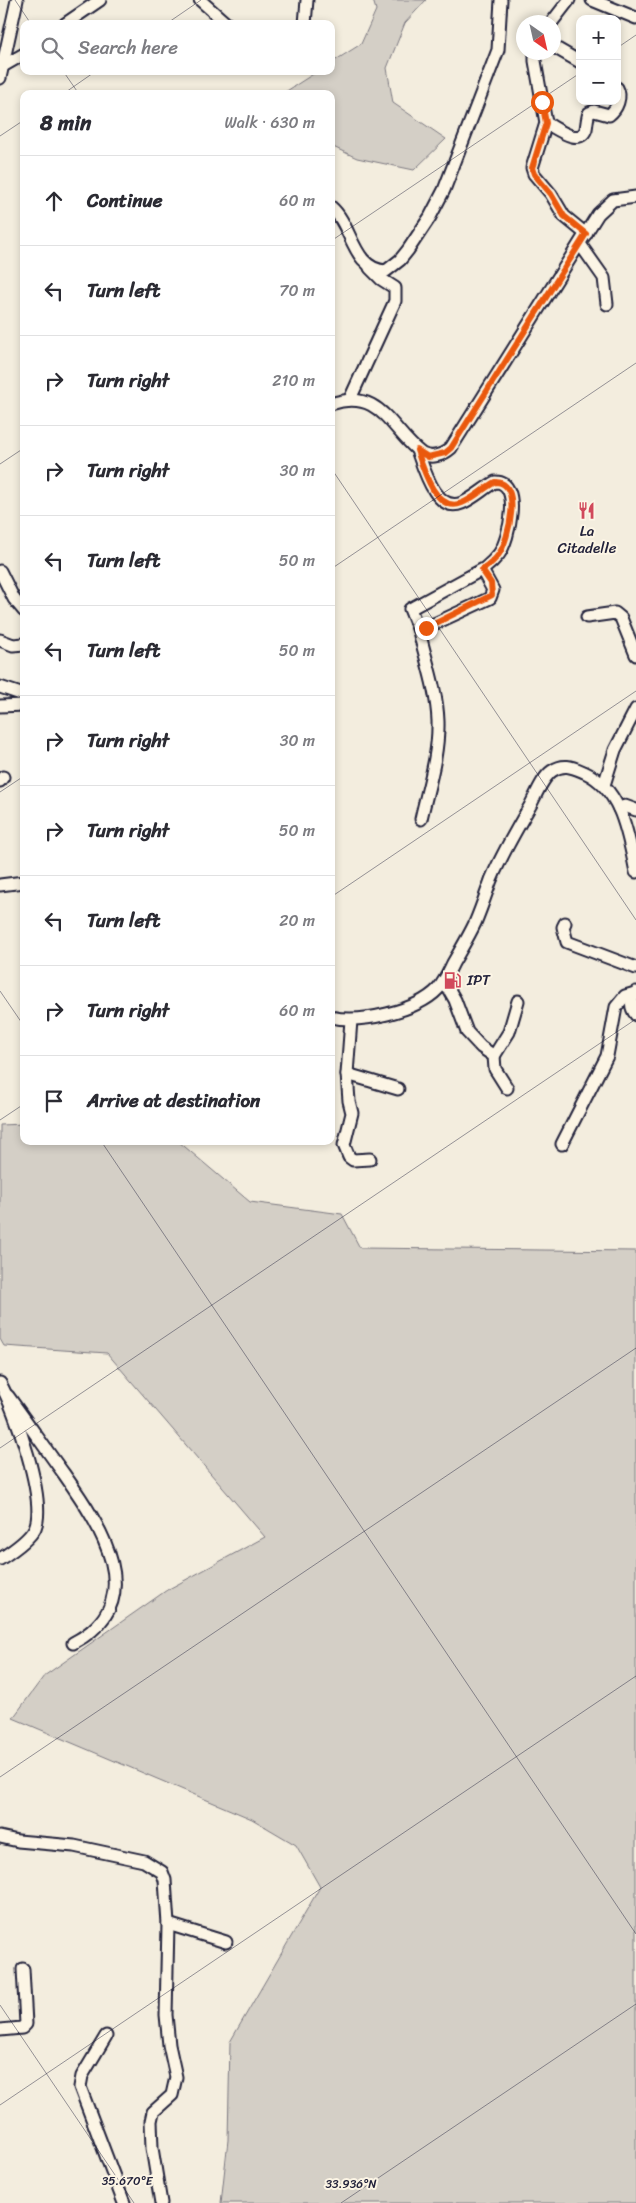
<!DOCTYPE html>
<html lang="en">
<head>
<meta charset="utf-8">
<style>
  body { margin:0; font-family:Sriracha,sans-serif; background:#f2f2f3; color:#2b2b33 }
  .controls { position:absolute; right:15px; top:15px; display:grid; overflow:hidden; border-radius:10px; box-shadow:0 2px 8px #0003 }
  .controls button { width:45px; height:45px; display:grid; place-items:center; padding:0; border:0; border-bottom:1px solid #e1e1e2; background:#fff; color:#2b2b33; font:25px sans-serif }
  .compass { position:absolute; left:516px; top:15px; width:45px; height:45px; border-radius:50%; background:#fff; box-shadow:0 2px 8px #0003; rotate:146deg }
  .stop { position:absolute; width:15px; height:15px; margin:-11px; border:4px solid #ea580c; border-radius:50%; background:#fff }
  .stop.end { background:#ea580c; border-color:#fff; box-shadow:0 1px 5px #0008 }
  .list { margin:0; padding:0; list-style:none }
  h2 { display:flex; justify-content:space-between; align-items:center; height:65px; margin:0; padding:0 20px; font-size:21px }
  h2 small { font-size:16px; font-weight:400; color:#7c7c81 }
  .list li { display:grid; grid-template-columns:32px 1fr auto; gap:15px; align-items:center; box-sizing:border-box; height:90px; padding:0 20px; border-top:1px solid #e1e1e2 }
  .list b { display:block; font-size:19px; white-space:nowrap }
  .list em { font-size:16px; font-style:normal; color:#7c7c81 }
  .icon { flex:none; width:28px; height:28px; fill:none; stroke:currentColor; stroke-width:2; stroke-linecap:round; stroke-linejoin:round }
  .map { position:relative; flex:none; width:636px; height:2203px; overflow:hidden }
  .search { position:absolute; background:#fff; box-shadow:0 2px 8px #0003; left:20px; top:20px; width:315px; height:55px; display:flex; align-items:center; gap:12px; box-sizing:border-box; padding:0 18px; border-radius:10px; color:#7c7c81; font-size:19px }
  .panel { position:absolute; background:#fff; box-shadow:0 2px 8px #0003; left:20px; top:90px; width:315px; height:1055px; border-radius:10px }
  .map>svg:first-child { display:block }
</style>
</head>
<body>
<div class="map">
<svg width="636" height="2203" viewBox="0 0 636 2203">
  <rect width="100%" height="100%" fill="#f3edde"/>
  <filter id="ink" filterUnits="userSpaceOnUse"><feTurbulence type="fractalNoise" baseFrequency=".02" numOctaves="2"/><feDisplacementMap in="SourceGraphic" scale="10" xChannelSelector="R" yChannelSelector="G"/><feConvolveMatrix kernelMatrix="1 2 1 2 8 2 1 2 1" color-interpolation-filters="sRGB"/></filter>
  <g filter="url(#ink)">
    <g fill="#d4cfc6" stroke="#7b7880">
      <path d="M373,0H426L405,23L387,68L393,103L446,139L414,170L357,158L331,146V94H282L318,71H331V63L361,44L376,10Z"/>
      <path d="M24,1124V1141H178L250,1202L342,1214L360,1248L636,1251V2203H221L228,2140L230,2042L320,1887L296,1845L252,1819L13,1718L44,1676L167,1590L265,1537L107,1353L4,1346L0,1339V1125Z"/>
    </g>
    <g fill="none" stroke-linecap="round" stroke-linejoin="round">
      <defs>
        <g id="minor">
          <path d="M200,0L227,24"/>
          <path d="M592,0L636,18"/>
          <path d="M552,22L569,0"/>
          <path d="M65,24L100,0"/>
          <path d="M305,24L307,0"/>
          <path d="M554,47L580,62"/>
          <path d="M535,52V61L546,123L532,168L534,174L551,194L564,216L586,234"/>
          <path d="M3,66L24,54"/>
          <path d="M0,78L17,0"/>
          <path d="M546,123C556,128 580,147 586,129C587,124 587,118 589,113L594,111L609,115C617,109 622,97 617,88"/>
          <path d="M331,207C353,226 352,269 386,271L400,260L408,250L430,217L444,190L498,50L501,0"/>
          <path d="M580,244L604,278L607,304"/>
          <path d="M350,399L395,301V288L381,279L370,268"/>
          <path d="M331,404C381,387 390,430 422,454C432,459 443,455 451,448L598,214L613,200L636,197"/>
          <path d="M417,450C424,469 436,514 462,503C474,498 484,488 495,482C523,481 509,540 499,554C495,559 490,564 485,568L410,609L419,631L490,598L493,590L482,570"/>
          <path d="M0,571L14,599L24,611"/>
          <path d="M587,617L615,613L621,618L636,655"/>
          <path d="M419,631C426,661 437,691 438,721C439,755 428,787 421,819"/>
          <path d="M0,640L13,645L24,644"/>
          <path d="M0,687L24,695"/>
          <path d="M0,706L24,705"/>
          <path d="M0,781L3,777"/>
          <path d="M604,785L615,750L636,709"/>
          <path d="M619,809L625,806L636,810"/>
          <path d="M0,885L24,882"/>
          <path d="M565,923L563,927L567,942L636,968"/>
          <path d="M444,981L455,1000L467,1032L481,1047L494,1056L495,1069L507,1088"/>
          <path d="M636,992C630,1001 630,1007 636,1015"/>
          <path d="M331,1017C360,1024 417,1011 438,989C445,981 449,971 453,963C461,949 469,936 475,923C481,909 486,894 491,880C502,854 516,830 530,806C536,795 542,778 552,771C564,763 572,767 584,772C622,789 628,835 636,872"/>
          <path d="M351,1020L347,1074L349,1101L352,1113L344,1145L349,1157L353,1160L370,1159"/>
          <path d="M494,1056L509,1032L518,1001"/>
          <path d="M347,1074L398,1089"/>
          <path d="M562,1144L607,1056L616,1007L625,996L635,993"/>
          <path d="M0,1383C15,1409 47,1500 35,1528C29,1540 11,1552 0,1559"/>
          <path d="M8,1396C27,1422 45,1448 64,1474C100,1525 152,1602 73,1643"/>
          <path d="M0,1837L18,1841L74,1846L144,1861L162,1872L165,1880L168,1924L166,2015L169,2045L176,2077L172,2095L153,2112L151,2121L152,2148L161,2203"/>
          <path d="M168,1924L226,1942"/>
          <path d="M0,2030L22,2028L26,2024L23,1969"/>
          <path d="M106,2036L82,2076L80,2087L124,2203"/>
        </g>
      </defs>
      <use href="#minor" stroke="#22223b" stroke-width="15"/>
      <use href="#minor" stroke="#fcf5e5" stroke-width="11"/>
    </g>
  </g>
  <g fill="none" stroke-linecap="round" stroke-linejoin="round" filter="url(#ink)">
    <path stroke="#ea580c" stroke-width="6" d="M426,628L492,595L491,583L482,570C488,566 495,560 499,554C509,539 523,481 495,482C484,488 474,498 462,503C436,514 423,469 417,450L428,457L445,453L451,448L586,234L564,216L551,194L534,174L532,168L546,123L542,102"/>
  </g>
  <path fill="none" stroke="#22223b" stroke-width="1" stroke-opacity="0.45" d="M15,0L31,24M166,24L201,0M617,48L636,35M63,71L79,94M63,94L96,71M0,136L24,120M331,241L580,73M0,464L24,448M331,468L636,920M331,569L636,363M0,792L24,776M331,897L636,691M0,991L24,1026M0,1120L24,1104M101,1141L636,1934M0,1448L636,1019M0,1777L636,1348M0,2005L134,2203M0,2105L636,1676M341,2203L636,2004"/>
  <defs>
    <symbol id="restaurant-bare" viewBox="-9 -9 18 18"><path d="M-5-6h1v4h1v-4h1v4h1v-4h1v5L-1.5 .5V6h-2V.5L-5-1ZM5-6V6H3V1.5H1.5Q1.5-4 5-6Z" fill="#d1495b" stroke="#fcf5e5" stroke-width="2.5" paint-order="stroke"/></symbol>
    <symbol id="fuel-bare" viewBox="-9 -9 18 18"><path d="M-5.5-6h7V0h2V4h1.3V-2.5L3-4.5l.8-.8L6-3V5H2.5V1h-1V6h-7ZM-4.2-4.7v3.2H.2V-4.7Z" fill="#d1495b" stroke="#fcf5e5" stroke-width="2.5" paint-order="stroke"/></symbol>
  </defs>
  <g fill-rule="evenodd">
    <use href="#restaurant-bare" x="574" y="498" width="25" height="25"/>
    <use href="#fuel-bare" x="440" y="968" width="25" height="25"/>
  </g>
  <g text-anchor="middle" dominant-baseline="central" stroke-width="4" stroke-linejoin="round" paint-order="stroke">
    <g font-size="15" fill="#22223b" stroke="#fcf5e5">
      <text x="587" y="531">La<tspan x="587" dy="17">Citadelle</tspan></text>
      <text x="467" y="980" text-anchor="start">IPT</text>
    </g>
  </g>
  <g font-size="12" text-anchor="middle" fill="#22223b" stroke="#fcf5e5" stroke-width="4" stroke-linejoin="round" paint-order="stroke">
    <text x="127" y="2185">35.670°E</text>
    <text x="351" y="2188">33.936°N</text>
  </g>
</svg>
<div class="controls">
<button>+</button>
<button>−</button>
</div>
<svg class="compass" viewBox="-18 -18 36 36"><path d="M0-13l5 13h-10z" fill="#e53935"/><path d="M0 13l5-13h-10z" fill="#7c7c81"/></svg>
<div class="stop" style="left:542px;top:102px"></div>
<div class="stop end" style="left:426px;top:628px"></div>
<div class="search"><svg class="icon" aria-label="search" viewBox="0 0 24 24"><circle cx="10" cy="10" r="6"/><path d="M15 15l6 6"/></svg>Search here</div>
<section class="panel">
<h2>8 min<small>Walk · 630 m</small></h2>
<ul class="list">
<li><svg class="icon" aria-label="ahead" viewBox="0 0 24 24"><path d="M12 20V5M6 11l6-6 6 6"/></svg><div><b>Continue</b></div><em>60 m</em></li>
<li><svg class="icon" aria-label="left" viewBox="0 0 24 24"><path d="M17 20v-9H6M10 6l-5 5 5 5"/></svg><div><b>Turn left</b></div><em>70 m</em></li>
<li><svg class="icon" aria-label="right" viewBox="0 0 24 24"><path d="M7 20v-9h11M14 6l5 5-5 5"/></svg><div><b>Turn right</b></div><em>210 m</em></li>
<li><svg class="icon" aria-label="right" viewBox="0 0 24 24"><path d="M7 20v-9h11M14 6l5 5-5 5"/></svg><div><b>Turn right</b></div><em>30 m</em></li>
<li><svg class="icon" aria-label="left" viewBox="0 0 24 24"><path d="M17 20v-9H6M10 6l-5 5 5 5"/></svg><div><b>Turn left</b></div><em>50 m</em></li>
<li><svg class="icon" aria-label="left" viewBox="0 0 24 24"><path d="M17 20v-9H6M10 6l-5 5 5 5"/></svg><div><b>Turn left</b></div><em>50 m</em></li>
<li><svg class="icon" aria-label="right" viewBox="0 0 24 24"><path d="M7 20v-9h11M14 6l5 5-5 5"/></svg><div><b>Turn right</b></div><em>30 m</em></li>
<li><svg class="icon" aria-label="right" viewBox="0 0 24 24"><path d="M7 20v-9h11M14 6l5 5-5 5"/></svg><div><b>Turn right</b></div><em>50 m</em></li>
<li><svg class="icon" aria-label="left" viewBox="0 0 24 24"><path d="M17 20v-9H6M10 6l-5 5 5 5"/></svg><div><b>Turn left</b></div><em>20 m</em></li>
<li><svg class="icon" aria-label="right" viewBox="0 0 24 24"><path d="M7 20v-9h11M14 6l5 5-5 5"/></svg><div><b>Turn right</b></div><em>60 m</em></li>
<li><svg class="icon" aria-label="arrive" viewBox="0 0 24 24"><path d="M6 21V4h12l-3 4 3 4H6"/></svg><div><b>Arrive at destination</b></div></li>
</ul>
</section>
</div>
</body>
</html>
